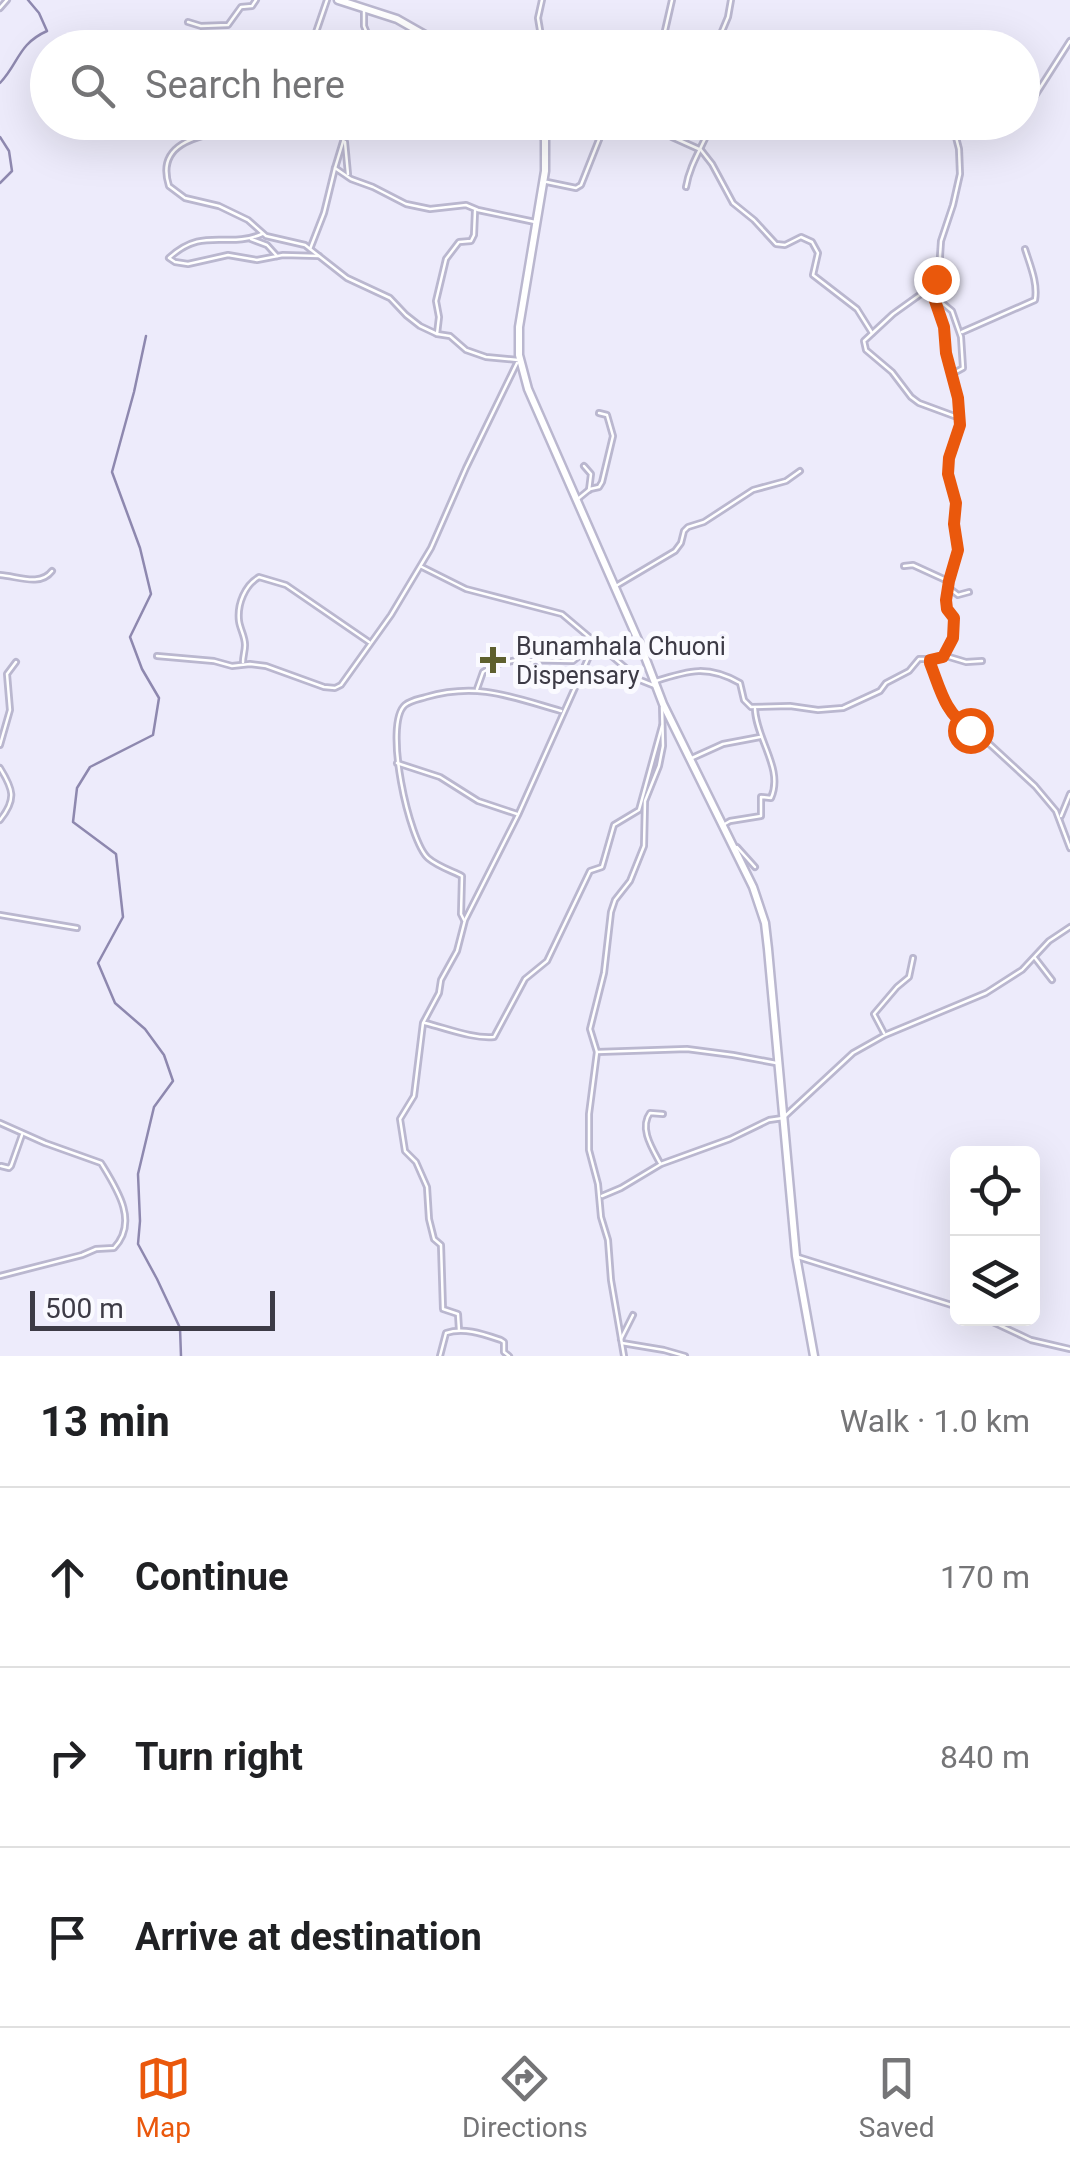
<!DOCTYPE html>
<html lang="en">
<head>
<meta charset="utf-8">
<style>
  body { margin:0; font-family:Roboto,sans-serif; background:#f6f6f6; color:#202124 }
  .controls { position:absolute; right:30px; bottom:30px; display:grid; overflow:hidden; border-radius:15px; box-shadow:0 10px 40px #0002 }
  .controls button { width:90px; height:90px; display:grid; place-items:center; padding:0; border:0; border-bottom:2px solid #e0e0e0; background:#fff; color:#202124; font:50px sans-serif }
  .scale { position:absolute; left:30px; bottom:25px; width:245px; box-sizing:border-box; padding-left:10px; border:5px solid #3d3b46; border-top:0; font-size:28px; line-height:35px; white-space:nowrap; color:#3d3b46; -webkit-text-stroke:8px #fafaff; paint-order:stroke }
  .stop { position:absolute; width:30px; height:30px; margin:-22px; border:8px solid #ea580c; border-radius:50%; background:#fff }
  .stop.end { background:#ea580c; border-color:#fff; box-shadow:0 2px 10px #0008 }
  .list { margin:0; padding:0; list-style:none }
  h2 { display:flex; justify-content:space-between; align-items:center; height:130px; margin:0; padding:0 40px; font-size:42px }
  h2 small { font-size:32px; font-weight:400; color:#757577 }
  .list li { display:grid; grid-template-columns:65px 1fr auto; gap:30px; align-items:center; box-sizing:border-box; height:180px; padding:0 40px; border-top:2px solid #e0e0e0 }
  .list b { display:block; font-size:38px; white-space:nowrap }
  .list em { font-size:32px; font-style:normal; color:#757577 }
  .icon { flex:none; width:55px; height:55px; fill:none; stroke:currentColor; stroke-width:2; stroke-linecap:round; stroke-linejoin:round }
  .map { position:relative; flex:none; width:1070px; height:1356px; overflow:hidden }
  .search { position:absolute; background:#fff; box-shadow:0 10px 40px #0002; left:30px; right:30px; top:30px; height:110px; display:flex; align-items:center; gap:25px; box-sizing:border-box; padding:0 35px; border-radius:55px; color:#757577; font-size:38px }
  .sheet { height:670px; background:#fff }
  nav { display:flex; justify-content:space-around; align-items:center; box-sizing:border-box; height:140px; border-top:2px solid #e0e0e0; background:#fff; font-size:28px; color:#757577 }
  nav a { display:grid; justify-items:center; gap:5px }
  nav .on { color:#ea580c }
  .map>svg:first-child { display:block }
</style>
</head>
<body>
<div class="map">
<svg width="1070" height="1356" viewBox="0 0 1070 1356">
  <rect width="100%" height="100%" fill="#edebfb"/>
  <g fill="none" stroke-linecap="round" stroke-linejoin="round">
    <g stroke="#8e88af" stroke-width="2.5">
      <path d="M0,83C19,63 18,44 47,31L39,13L28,0"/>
      <path d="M0,137L9,151L12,171L0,183"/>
      <path d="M146,336L134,392L112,472L140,548L151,594L130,637L142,669L159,698L153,735L90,767L77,788L73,822L116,854L123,917L98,963L115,1003L145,1029L164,1055L173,1081L154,1107L138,1174L140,1221L138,1244L157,1279L180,1328L181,1356"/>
    </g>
    <defs>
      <g id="street">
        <path d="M0,8L7,0"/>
        <path d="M364,11V26L369,38V48"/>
        <path d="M188,22L201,26L228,25L241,7L252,6L256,0"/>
        <path d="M314,48L313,41L327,0"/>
        <path d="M540,48L541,36L538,18L542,0"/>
        <path d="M661,48L672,0"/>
        <path d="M715,48L728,17L731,0"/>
        <path d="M1022,108L1031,102L1070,41"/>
        <path d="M262,122C228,135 151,130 169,186L185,198L219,206L248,220L266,236L305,245L347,278L390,298L406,315L420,326L437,334L450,336L466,350L486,357L518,360"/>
        <path d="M647,122L672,137L701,150L712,164L733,203L754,220L776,244L785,245L801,237L812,242L818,253L813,275L857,309L872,333"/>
        <path d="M349,132L381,122"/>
        <path d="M345,142L348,174"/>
        <path d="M335,168L351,179L373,187L406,204L430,209L466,205L478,210L535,222"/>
        <path d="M547,182L576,188L581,185L606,122"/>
        <path d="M686,187C690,163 704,145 712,122"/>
        <path d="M262,234C227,249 203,226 169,258L175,262L188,264L228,255L257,260L283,255L319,256"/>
        <path d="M251,239L267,245L277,256"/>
        <path d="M310,249L324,213L335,168L349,122"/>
        <path d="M962,332L1035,300C1038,283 1030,265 1025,249"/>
        <path d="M437,334L439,317L436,301L446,259L459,242L471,241L474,235L475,211"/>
        <path d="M952,374L963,368L961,337L952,311L940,301L932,286L893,314L864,341L866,350L892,372L911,397L919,403L957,417"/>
        <path d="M584,466L591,474L589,490"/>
        <path d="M579,498L590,489L599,487L602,482L613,436L607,415L599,413"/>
        <path d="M904,566L913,565L948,581"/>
        <path d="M422,567L466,589L562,614L640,680L655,686"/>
        <path d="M0,575C17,576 40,587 52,571"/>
        <path d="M616,586L675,551L681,543L684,531L688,527L704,522L753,490L786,481L800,471"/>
        <path d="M949,588L958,595L969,592"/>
        <path d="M157,656L214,661L232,666L250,664L266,666L324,687L335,688L341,685L391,615L431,548L466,468L517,363"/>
        <path d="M946,656L966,662L982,661"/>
        <path d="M929,661L944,703L951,714L968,729L983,738L1035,786L1056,811L1070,848"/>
        <path d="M243,662C243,656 245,651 245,645C245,636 240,629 239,621C237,604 245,585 259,577L286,585L369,642"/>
        <path d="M656,681C690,670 708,665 740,683L744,700L751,707L790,706L818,710L843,708L880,691L886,683L909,671L919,659H939L948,650L954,634V618L947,609L946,600L949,581L958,550L954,524L955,503L948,475L949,458L960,425L958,398L946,353L944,327L932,289L939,271L941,241L953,205L960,174L959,149L952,122"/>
        <path d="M477,689L483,672L497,664L517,660L573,661L589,648"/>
        <path d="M0,745L10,710L7,674L16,662"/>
        <path d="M692,758L723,744L760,737"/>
        <path d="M397,763L440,777L478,801L517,814"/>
        <path d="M0,768C13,789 17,799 0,820"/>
        <path d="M1061,816L1070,794"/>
        <path d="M723,825L730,821L761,816V797L771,798C784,769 756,739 755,709"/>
        <path d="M737,847L755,867"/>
        <path d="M0,915L77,928"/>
        <path d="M464,920L461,914L462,876C452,871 437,866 428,858C409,841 383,724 405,705C411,700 420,699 426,697C478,682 512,697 561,711"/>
        <path d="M1035,958L1052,980"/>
        <path d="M425,1023C446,1028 473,1039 494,1037L525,979L547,961L590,871L602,867L614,825L639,810L662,726"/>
        <path d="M884,1033L874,1014L897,987L909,977L913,958"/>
        <path d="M597,1052L687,1049L733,1055L776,1063"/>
        <path d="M0,1123L45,1143L101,1163C117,1189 139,1222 114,1248L96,1249L82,1255L0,1276"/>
        <path d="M660,1163C652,1148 639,1128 650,1113L663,1114"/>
        <path d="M1,1166L9,1168L11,1166L22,1135"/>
        <path d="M602,1196L621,1188L661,1164L730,1139L769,1120L783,1118L853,1053L885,1035L986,993L1022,970L1049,941L1070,927"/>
        <path d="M798,1257L958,1307"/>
        <path d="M984,1318L1031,1340L1070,1349"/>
        <path d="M459,1330L458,1314L443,1309L441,1245L434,1239L429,1219L427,1187L416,1162L405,1151L400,1119L414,1096L423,1023L439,993L441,980L457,951L465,920L518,815L595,643"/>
        <path d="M621,1339L633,1315"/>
        <path d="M622,1343L664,1350L685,1356"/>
        <path d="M440,1356L446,1333C464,1327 483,1334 501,1340L504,1342V1352L509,1356"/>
        <path d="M624,1356L611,1280L608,1240L601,1217L598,1184L589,1150V1114L597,1052L590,1029L604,973L611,912L615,900L630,881L644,846L645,801L659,766L663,746L662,707"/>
      </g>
      <g id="secondary">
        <path d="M338,0L397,19L448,48"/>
        <path d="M540,122L545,140V171L519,327V355L528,389L642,649L663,704L753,887L765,923L768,949L796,1256L814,1356"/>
      </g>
    </defs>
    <use href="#street" stroke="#bab7cf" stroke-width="8"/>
    <use href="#secondary" stroke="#bab7cf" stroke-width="11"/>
    <use href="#street" stroke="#fff" stroke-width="2.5"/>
    <use href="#secondary" stroke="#fff" stroke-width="6"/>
  </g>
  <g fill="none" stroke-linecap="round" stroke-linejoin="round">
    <path stroke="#ea580c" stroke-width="12" d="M936,279L932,292L944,327L946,353L958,398L960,425L949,458L948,474L956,503L954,524L958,550L949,581L946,600L947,609L954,618L953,638L943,657L930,660V663C941,691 944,711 970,730"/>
  </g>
  <path fill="#5e602e" stroke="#fafaff" stroke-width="4" d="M488 645h10v10h10v10h-10v10h-10v-10h-10v-10h10z"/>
  <g text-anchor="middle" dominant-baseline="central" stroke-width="10" stroke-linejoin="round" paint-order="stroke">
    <g font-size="25" fill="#3d3b46" stroke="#fafaff" text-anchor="start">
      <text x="516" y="646">Bunamhala Chuoni<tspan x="516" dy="29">Dispensary</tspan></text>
    </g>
  </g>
</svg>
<div class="controls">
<button><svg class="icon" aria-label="locate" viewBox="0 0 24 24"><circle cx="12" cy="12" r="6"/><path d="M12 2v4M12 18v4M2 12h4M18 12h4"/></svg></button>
<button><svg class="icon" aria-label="layers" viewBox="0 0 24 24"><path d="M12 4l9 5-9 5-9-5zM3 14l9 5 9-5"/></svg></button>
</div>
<div class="scale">500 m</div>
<div class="stop" style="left:970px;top:730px"></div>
<div class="stop end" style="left:936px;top:279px"></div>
<div class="search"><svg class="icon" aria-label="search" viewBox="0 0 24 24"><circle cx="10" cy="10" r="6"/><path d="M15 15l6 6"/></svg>Search here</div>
</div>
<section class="sheet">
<h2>13 min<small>Walk · 1.0 km</small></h2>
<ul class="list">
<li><svg class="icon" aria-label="ahead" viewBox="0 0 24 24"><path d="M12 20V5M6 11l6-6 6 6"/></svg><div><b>Continue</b></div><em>170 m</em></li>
<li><svg class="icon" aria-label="right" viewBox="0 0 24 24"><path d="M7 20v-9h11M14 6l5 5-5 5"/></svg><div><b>Turn right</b></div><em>840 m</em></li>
<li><svg class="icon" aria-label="arrive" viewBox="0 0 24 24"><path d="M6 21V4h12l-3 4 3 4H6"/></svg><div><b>Arrive at destination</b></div></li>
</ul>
</section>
<nav>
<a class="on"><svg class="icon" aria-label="map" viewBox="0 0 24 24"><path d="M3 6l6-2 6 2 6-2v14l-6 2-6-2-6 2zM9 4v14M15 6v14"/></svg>Map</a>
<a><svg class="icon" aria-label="directions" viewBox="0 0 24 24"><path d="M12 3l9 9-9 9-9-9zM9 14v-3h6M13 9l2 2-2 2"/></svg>Directions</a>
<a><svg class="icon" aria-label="saved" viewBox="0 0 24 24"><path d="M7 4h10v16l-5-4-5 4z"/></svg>Saved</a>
</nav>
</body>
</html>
